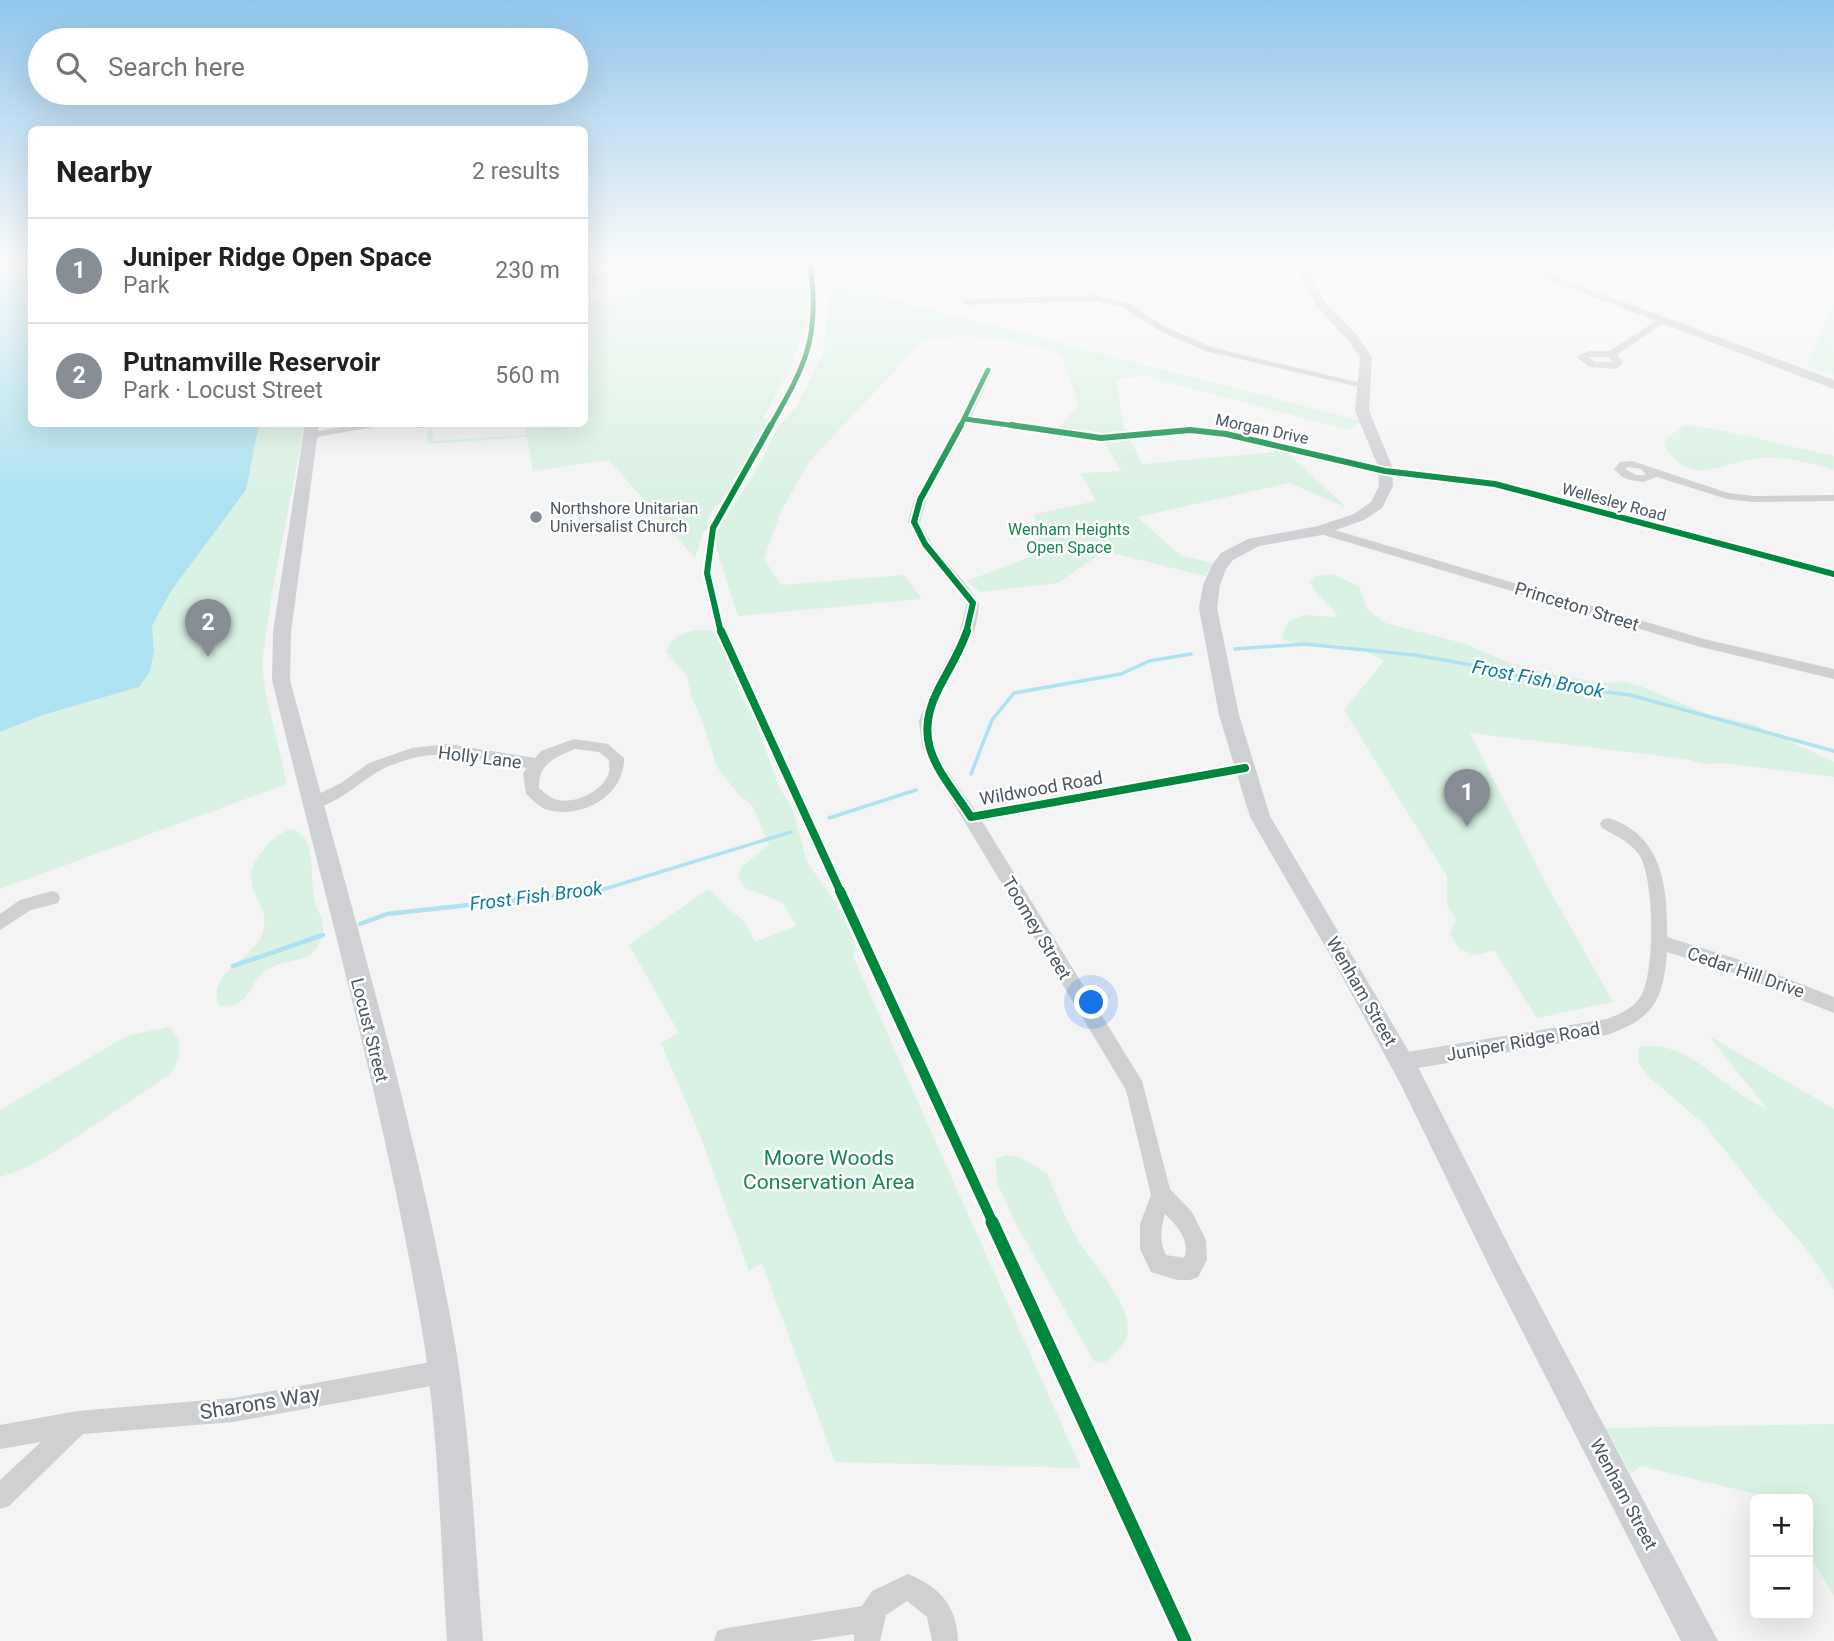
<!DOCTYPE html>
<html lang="en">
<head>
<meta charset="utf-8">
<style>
  body { margin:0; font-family:Roboto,sans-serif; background:#f6f6f6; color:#202124 }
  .controls { position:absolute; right:21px; bottom:21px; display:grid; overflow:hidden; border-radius:10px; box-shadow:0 7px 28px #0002 }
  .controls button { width:63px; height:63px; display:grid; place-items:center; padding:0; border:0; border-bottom:2px solid #e0e0e0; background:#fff; color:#202124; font:35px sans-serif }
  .you { position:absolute; left:1092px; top:1003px; width:24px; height:24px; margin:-18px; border:5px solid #fff; border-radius:50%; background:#1a73e8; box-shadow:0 0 0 10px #1a73e833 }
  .badge { display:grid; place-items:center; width:46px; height:46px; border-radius:50%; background:#868d94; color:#fff; font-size:23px; font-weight:700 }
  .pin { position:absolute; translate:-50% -58px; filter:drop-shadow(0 2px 4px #0008) }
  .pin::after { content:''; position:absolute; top:37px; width:24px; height:21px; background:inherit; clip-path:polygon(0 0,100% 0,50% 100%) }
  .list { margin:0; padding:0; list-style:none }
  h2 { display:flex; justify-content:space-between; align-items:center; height:91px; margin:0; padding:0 28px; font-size:30px }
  h2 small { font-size:23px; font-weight:400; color:#757577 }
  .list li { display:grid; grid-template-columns:46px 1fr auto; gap:21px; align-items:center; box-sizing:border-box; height:105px; padding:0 28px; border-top:2px solid #e0e0e0 }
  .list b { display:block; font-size:26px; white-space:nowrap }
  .list p { margin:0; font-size:23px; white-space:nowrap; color:#757577 }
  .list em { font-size:23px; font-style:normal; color:#757577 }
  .icon { flex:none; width:38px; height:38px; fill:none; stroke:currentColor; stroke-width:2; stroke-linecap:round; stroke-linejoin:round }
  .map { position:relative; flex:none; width:1834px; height:1641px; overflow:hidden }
  .search { position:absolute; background:#fff; box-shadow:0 7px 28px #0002; left:28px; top:28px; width:560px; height:77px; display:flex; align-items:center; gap:18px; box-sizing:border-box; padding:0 24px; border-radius:38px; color:#757577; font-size:26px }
  .panel { position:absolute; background:#fff; box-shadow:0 7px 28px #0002; left:28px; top:126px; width:560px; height:301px; border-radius:10px }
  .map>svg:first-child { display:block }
</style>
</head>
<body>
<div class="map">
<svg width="1834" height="1641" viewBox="0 0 1834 1641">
  <rect width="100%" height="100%" fill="#f4f4f4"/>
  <g fill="#d9f2e3">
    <path d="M690,264H801L802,273L807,274L809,318L790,368L763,419H770V426L721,502C713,509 706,517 708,529L703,532L695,558L609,460L533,471L527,437L428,444L427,429L432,428L434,441L527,435L525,424H584L585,302L634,292Z"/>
    <path d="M820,264H921L876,292L823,278Z"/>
    <path d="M970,264H1128L1080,294H1053L1022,276Z"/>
    <path d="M829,282L851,289L1362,421L1348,430L1146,376L1116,379L1125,435L1058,428L1079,404L1061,355L1013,341L963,336L923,341L809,462L781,511L764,559L781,585L904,575L922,599L738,616L713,538L763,459L777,427L796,407L824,352Z"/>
    <path d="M1834,304V375L1806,367Z"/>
    <path d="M259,424H305L272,592L262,663L265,690L287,784L0,889V732L43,715L139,687L150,672L154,651L152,626L171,591L246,490Z"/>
    <path d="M1684,425L1720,430L1834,456V470C1812,464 1786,456 1763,458C1723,461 1692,490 1664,445L1666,439Z"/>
    <path d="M1130,439L1142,464L1285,451L1346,507L1289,483L1137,517L1181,556L1213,563L1205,576L1104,551L1058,583L980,592L967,581L1040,553L1035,514L1096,501L1081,473L1122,471L1102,440Z"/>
    <path d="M1332,574L1359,586L1367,609L1385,623L1466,644L1505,661L1548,673L1599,683L1625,682L1640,686L1707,714L1753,724L1834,762V777L1723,763L1704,764L1686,759L1470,733L1545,882L1613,1002L1537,1018L1494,950L1477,955L1460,950L1450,934L1456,919L1447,905V876L1344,710L1384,661C1370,652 1357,648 1341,645C1328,643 1289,646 1281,638L1289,621L1304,615L1335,617L1337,614L1315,592L1310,581L1315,576Z"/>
    <path d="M696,630H710L721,641L739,691L756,722L778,785L793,810L807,862L851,925L856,949L853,956L1081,1468L835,1462L762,1263L749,1271L700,1135L661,1043L679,1033L629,945L708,889L745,923L755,942L797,926L782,902L746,889L738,877L741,867L769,845L752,805L738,794L717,767L702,720L692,698L687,676L666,652C672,636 681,634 696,630Z"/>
    <path d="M292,829C298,831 302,834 305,839C315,856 310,883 315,902C317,911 324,919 323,928C323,934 320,943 317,948C306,963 282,960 268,969C245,983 257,1004 220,1007C203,973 255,959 263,932C273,899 229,886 266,847C273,838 281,832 292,829Z"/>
    <path d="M168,1027C185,1040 181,1060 169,1075L57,1150L24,1169L0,1177V1110L127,1036Z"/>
    <path d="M1709,1036L1834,1109V1290L1808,1251L1764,1200L1704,1124L1650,1078L1638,1062L1639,1047C1688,1037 1725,1092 1767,1109Z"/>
    <path d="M1006,1155L1017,1156L1047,1173C1056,1195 1064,1216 1076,1237C1090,1262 1130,1302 1128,1330C1127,1345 1113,1356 1103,1363L1094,1361L1016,1224L997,1182L996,1159Z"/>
    <path d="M1834,1424V1596L1808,1553V1499H1775L1641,1466L1631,1474L1605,1428Z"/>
  </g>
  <path fill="#aee2f0" d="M0,264H31L32,424H259L246,490L171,591L152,626L154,651L150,672L139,687L43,715L0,732Z"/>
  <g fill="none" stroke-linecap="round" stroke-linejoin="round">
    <g stroke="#aee2f0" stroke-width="3.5">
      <path d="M1235,649L1305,644L1415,655L1489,668L1553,685L1630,695L1834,751"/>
      <path d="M971,774L992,720L1014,693L1121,674L1149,661L1191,654"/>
      <path d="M829,818L916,790"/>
      <path d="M579,893L598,891L791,832"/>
    </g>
    <g stroke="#aee2f0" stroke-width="4.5">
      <path d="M360,924L387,914L595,891"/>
      <path d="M233,966L323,935"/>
    </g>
    <g fill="#ced0d2" fill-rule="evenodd">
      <path d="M584,274L595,275L600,280L584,287V282L590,280H584Z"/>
      <path d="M1095,295L1128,303L1166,327L1211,347L1369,385L1364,388L1205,351L1160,331L1122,307L1095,301L967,305L963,302L967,299Z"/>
      <path d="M1659,319L1666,321L1617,355L1623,362L1617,369L1589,367L1577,357L1588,351H1609ZM1588,357H1608L1613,362H1595Z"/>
      <path d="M985,368L993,370L971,417L1101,435L1190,427L1226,431L1385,468L1495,481L1834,570V578L1495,487L1385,474L1226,437L1190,433L1101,441L968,423L926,500L920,522C933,554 962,574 979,603C978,616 976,628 970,640C958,668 929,702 933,735C937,763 960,788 975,810L1245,763L1253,768L1245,773L982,821L1142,1081L1170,1189L1192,1212L1206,1240L1207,1260L1198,1277L1190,1280H1177L1151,1272L1140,1249V1224L1151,1195L1126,1090L934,771L922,746L919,721L931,690L958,638L967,603L921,547L908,522L914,500L960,419ZM1165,1214C1177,1226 1191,1240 1184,1258L1166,1255C1159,1242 1161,1227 1165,1214Z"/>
      <path d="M359,424H379L374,427L311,438L306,435L311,432Z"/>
      <path d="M409,424H431C426,429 414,429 409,424Z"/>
      <path d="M1632,461L1728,493L1753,496L1834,495V501L1753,502L1727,499L1657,477L1643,482L1630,480L1622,477L1614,469L1620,462ZM1628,467L1641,469L1646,475H1636L1625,469Z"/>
      <path d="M1321,526L1704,639L1834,669V679L1697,646L1317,533L1315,530Z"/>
      <path d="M574,739L608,744L624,758C625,795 583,819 548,810C540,808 532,799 526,794L523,773L527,768C490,761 450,749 413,758C402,761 387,766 377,772C361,782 324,814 306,808L303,804L306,800L341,783L369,763L412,748L448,744L535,758L541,751ZM575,749L599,752L609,760C609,764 610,768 609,772C604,792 571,807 552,798C548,796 543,791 539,788C538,764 555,757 575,749Z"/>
      <path d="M1608,818C1663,835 1668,888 1667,937L1737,959L1834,997V1013L1728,971L1667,952C1663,1001 1654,1018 1607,1035L1401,1071L1394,1068L1391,1062L1394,1056L1401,1053L1607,1019C1620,1014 1636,1007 1642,994C1655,967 1654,885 1641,858C1634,844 1616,836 1602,828L1600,824L1602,820Z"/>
      <path d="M52,891L58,893L60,898L58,903L31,910L0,930V914L20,900Z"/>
      <path d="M442,1360L450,1364L454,1372L450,1380L442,1384L233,1422L83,1434L9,1506L0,1509V1480L41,1442L0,1449V1425L77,1411L233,1398Z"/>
      <path d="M908,1574C940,1587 957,1606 958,1641H932L927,1617L907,1601L886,1615L880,1641H854V1634L809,1641H714L717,1631L727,1628L862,1606L872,1591Z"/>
    </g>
    <g fill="#ced0d4" fill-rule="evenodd">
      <path d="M1293,264H1304L1325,302L1358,336L1372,358L1369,411L1392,466L1393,486L1382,508L1364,520L1322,535L1259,546L1233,560L1226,569L1220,585L1217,608L1239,715L1270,816L1418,1067L1512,1252L1718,1641H1681L1492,1272L1400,1083L1333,960L1250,817L1219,715L1199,608L1203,585L1212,565L1221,553L1248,539L1318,526L1354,514L1371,502L1379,486L1378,466L1355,411L1360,358L1349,341L1317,307Z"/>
      <path d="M1506,264H1522L1834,380V389Z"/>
      <path d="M305,424H319L291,632L290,680C347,894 412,1108 452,1326C471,1429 474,1536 483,1641H447C440,1536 439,1428 421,1324C384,1107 324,894 272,680L273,632Z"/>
    </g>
    <defs>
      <g id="cycleway-far4">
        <path d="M965,419L1023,427"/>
        <path d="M770,427C805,366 821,337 810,264"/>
        <path d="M960,427L988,370"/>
      </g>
      <g id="cycleway-far3">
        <path d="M961,425L920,500L914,522L925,544L973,603L966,633"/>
        <path d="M1011,425L1101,438L1190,430L1226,434L1385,471L1495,484L1834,574"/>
        <path d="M721,633L707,573L713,528L771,425"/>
      </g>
      <g id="cycleway-far2">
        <path d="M721,631L841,893"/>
        <path d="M967,631C960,652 948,670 938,690C910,745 942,772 971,817L1245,768"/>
      </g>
      <path id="cycleway-far1" d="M840,891L993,1223"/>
      <path id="cycleway" d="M992,1222L1185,1641"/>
    </defs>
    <use href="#cycleway-far4" stroke="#fff" stroke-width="8"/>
    <use href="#cycleway-far3" stroke="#fff" stroke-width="10"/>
    <use href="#cycleway-far2" stroke="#fff" stroke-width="12"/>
    <use href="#cycleway-far1" stroke="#fff" stroke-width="15"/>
    <use href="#cycleway" stroke="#fff" stroke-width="18"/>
    <use href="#cycleway-far4" stroke="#00873e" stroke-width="5"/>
    <use href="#cycleway-far3" stroke="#00873e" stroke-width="6"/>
    <use href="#cycleway-far2" stroke="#00873e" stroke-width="8"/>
    <use href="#cycleway-far1" stroke="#00873e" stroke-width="10"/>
    <use href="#cycleway" stroke="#00873e" stroke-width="13"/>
  </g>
  <linearGradient id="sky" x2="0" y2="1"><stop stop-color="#91c6eb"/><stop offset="0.53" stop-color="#fafafa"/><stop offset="1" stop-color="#fafafa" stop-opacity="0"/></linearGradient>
  <rect width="1834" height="494" fill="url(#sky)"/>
  <circle fill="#868d94" stroke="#fff" stroke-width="2.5" cx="536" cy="517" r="7"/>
  <g text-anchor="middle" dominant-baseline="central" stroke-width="5" stroke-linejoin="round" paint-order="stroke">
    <g font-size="16" fill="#4a5661" stroke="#fff">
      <text transform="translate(1262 429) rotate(12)">Morgan Drive</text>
      <text transform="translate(1614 502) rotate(15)">Wellesley Road</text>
    </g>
    <g font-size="16" fill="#4a5661" stroke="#fff" text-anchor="start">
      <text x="550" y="508">Northshore Unitarian<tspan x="550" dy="18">Universalist Church</tspan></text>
    </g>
    <g font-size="16" fill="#17864f" stroke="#fff">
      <text x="1069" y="529">Wenham Heights<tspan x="1069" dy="18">Open Space</tspan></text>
    </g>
    <g font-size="18" fill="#4a5661" stroke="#fff">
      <text transform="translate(1577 606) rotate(17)">Princeton Street</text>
      <text transform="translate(480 757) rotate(7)">Holly Lane</text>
      <text transform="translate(1041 788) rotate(-10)">Wildwood Road</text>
      <text transform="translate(1037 928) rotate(59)">Toomey Street</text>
      <text transform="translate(1746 972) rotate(19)">Cedar Hill Drive</text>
      <text transform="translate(1362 991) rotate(60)">Wenham Street</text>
      <text transform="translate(370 1030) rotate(76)">Locust Street</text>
      <text transform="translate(1523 1041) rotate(-10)">Juniper Ridge Road</text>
      <text transform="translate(1624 1494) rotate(62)">Wenham Street</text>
    </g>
    <g font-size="19" font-style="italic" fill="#0c7c9b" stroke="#fff">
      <text transform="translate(1538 679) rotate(11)">Frost Fish Brook</text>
      <text transform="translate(536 896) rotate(-7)">Frost Fish Brook</text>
    </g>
    <g font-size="21" fill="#17864f" stroke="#fff">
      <text x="829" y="1158">Moore Woods<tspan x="829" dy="24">Conservation Area</tspan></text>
    </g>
    <g font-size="21" fill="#4a5661" stroke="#fff">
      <text transform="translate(260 1403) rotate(-9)">Sharons Way</text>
    </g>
  </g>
</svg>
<div class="controls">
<button>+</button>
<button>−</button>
</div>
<div class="you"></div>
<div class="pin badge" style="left:1467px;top:827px">1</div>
<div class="pin badge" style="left:208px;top:657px">2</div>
<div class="search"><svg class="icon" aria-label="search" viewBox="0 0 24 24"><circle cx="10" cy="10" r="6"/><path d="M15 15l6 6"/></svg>Search here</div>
<section class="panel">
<h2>Nearby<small>2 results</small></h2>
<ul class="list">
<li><span class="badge">1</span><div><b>Juniper Ridge Open Space</b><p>Park</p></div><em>230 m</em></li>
<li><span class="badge">2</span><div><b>Putnamville Reservoir</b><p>Park · Locust Street</p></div><em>560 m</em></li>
</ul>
</section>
</div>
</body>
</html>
